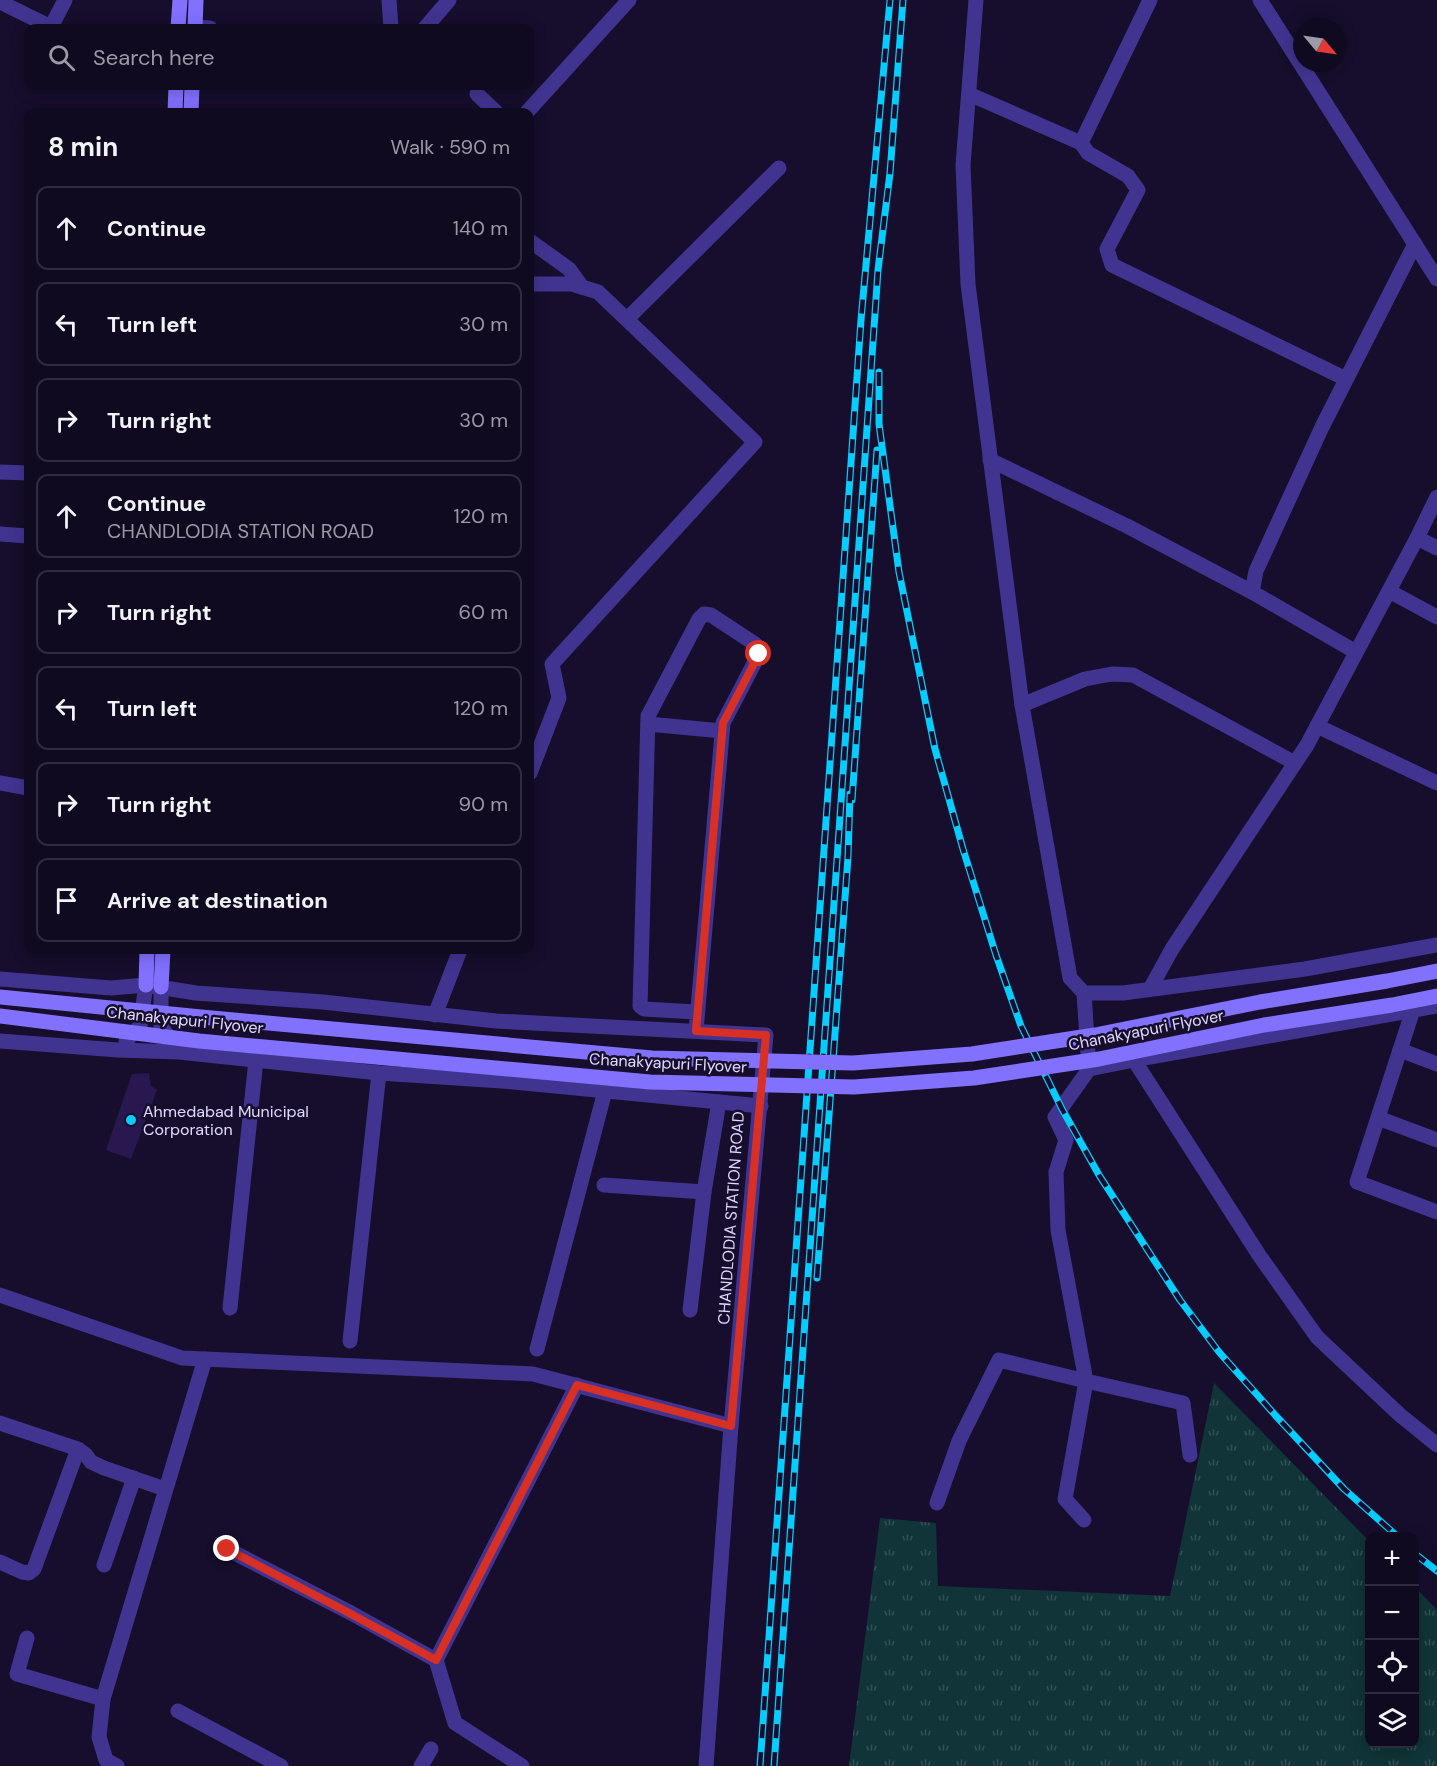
<!DOCTYPE html>
<html lang="en">
<head>
<meta charset="utf-8">
<style>
  body { margin:0; font-family:"DM Sans",sans-serif; background:#19132a; color:#f1f3f6 }
  .controls { position:absolute; right:18px; bottom:18px; display:grid; overflow:hidden; border-radius:12px; box-shadow:0 3px 15px #0003 }
  .controls button { width:54px; height:54px; display:grid; place-items:center; padding:0; border:0; border-bottom:2px solid #302b3f; background:#100a21; color:#f1f3f6; font:30px sans-serif }
  .compass { position:absolute; left:1293px; top:18px; width:54px; height:54px; border-radius:50%; background:#100a21; box-shadow:0 3px 15px #0003; rotate:119deg }
  .stop { position:absolute; width:18px; height:18px; margin:-14px; border:4px solid #d93025; border-radius:50%; background:#fff }
  .stop.end { background:#d93025; border-color:#fff; box-shadow:0 2px 6px #0008 }
  .list { margin:0; padding:0; list-style:none }
  h2 { display:flex; justify-content:space-between; align-items:center; height:78px; margin:0; padding:0 24px; font-size:26px }
  h2 small { font-size:20px; font-weight:400; color:#9c9aa5 }
  .list li { display:grid; grid-template-columns:39px 1fr auto; gap:18px; align-items:center; box-sizing:border-box; height:84px; margin:0 12px 12px; padding:0 12px; border:2px solid #302b3f; border-radius:12px }
  .list b { display:block; font-size:22px; white-space:nowrap }
  .list p { margin:0; font-size:20px; white-space:nowrap; color:#9c9aa5 }
  .list em { font-size:20px; font-style:normal; color:#9c9aa5 }
  .icon { flex:none; width:33px; height:33px; fill:none; stroke:currentColor; stroke-width:2; stroke-linecap:round; stroke-linejoin:round }
  .map { position:relative; flex:none; width:1437px; height:1766px; overflow:hidden }
  .search { position:absolute; background:#100a21; box-shadow:0 3px 15px #0003; left:24px; top:24px; width:510px; height:66px; display:flex; align-items:center; gap:15px; box-sizing:border-box; padding:0 21px; border-radius:12px; color:#9c9aa5; font-size:22px }
  .panel { position:absolute; background:#100a21; box-shadow:0 3px 15px #0003; left:24px; top:108px; width:510px; height:846px; border-radius:12px }
  .map>svg:first-child { display:block }
</style>
</head>
<body>
<div class="map">
<svg width="1437" height="1766" viewBox="0 0 1437 1766">
  <defs>
    <pattern id="grass-tufts" width="24" height="20" patternUnits="userSpaceOnUse" patternTransform="scale(1.5)"><rect width="24" height="20" fill="#103437"/><path d="M3 7l-1-3M5 7V3M7 7l1-3M15 17l-1-3M17 17v-4M19 17l1-3" fill="none" stroke="#325155"/></pattern>
  </defs>
  <rect width="100%" height="100%" fill="#160e2c"/>
  <path fill="url(#grass-tufts)" d="M1214,1383L1369,1541L1370,1744H1414L1415,1587L1437,1610V1766H849L880,1518L936,1523L938,1586L1170,1596Z"/>
  <path fill="#29184f" d="M149,1073L151,1086L157,1090L131,1159L106,1150L132,1074Z"/>
  <g fill="none" stroke-linecap="round" stroke-linejoin="round">
    <g stroke="#413490" stroke-width="15">
      <path d="M389,0L391,28"/>
      <path d="M976,0L963,165L968,284L1022,705L1070,978L1084,993H1123L1305,969L1437,945"/>
      <path d="M1150,0L1081,143L1088,153L1128,176L1138,190L1107,249L1112,265L1346,379"/>
      <path d="M1260,0L1437,279"/>
      <path d="M51,27L65,0"/>
      <path d="M195,27L210,28"/>
      <path d="M425,28L449,0"/>
      <path d="M477,94L496,112"/>
      <path d="M969,94L1081,143"/>
      <path d="M527,112L629,0"/>
      <path d="M530,241L569,269L582,287"/>
      <path d="M530,284H572L598,292L755,442L552,664L559,698L530,773"/>
      <path d="M627,319L779,168"/>
      <path d="M990,460L1127,526L1252,592"/>
      <path d="M0,472L28,473"/>
      <path d="M0,534L28,536"/>
      <path d="M1417,538L1437,548"/>
      <path d="M1389,591L1437,617"/>
      <path d="M1356,652L1252,592L1256,571L1322,427L1415,244"/>
      <path d="M1022,705L1085,679L1112,674L1133,675L1295,763"/>
      <path d="M648,724L722,731"/>
      <path d="M1317,726L1437,783"/>
      <path d="M0,783L28,788"/>
      <path d="M1150,989L1172,949L1307,745L1417,538L1437,497"/>
      <path d="M1084,993L1089,1069L1134,1060L1437,1006"/>
      <path d="M1413,1010L1357,1182L1437,1212"/>
      <path d="M435,1015L460,950"/>
      <path d="M696,1031L723,723L759,654V648L755,644L711,615L704,614L699,619L648,716L640,1006L644,1009L696,1012"/>
      <path d="M1400,1050L1437,1064"/>
      <path d="M1134,1060L1259,1255L1317,1337L1400,1415L1437,1445"/>
      <path d="M1089,1069L1055,1117L1066,1140L1056,1172L1058,1230L1086,1381L1183,1403L1190,1455"/>
      <path d="M1378,1118L1437,1140"/>
      <path d="M604,1185L704,1192L690,1310"/>
      <path d="M704,1192L719,1102"/>
      <path d="M0,1295L182,1358L533,1374L731,1426"/>
      <path d="M230,1308L256,1060"/>
      <path d="M350,1341L379,1073"/>
      <path d="M537,1349L605,1091"/>
      <path d="M0,1423L78,1449L86,1455L91,1462L104,1468L165,1489"/>
      <path d="M937,1503L959,1441L999,1360L1086,1381L1065,1499L1084,1520"/>
      <path d="M227,1549L351,1613L436,1660"/>
      <path d="M0,1562L22,1572L29,1573L34,1569L78,1449"/>
      <path d="M104,1565L134,1478"/>
      <path d="M27,1638L17,1674L103,1699L99,1737L106,1760L117,1766"/>
      <path d="M103,1699L205,1359"/>
      <path d="M178,1711L281,1766"/>
      <path d="M421,1766L431,1749"/>
      <path d="M522,1766L455,1723L436,1660L577,1385"/>
    </g>
    <g stroke="#413490" stroke-width="15">
      <path d="M0,2L53,28"/>
      <path d="M0,979L111,988L146,985L196,993L323,1002L496,1021L766,1035L731,1426L706,1766"/>
      <path d="M161,987V1026L175,1046"/>
      <path d="M0,1041L118,1050L179,1052L379,1073L502,1081L761,1106"/>
      <path d="M126,1041L140,1026L146,985"/>
    </g>
    <g stroke="#8270ff" stroke-width="15">
      <path d="M178,28L180,0"/>
      <path d="M195,28L196,0"/>
      <path d="M175,112L176,86"/>
      <path d="M191,112L192,86"/>
      <path d="M146,985L147,950"/>
      <path d="M161,987L163,950"/>
    </g>
    <defs>
      <g id="rail">
        <path d="M879,372V424L899,572L935,749L963,849L996,955L1021,1026L1062,1109L1099,1175L1180,1300L1219,1352L1276,1416L1344,1489L1397,1536"/>
        <path d="M852,800L877,450"/>
        <path d="M817,1278L848,857L850,794"/>
        <path d="M1414,1553L1437,1571"/>
        <path d="M760,1766L861,320L890,0"/>
        <path d="M774,1766L878,270L890,173L903,0"/>
      </g>
    </defs>
    <use href="#rail" stroke="#05cdff" stroke-width="7"/>
    <use href="#rail" stroke="#160e2c" stroke-width="4.5" stroke-dasharray="14" stroke-linecap="butt"/>
    <g stroke="#8270ff" stroke-width="15">
      <path d="M0,997L201,1017L652,1058L853,1063L972,1054L1095,1035L1260,1002L1387,981L1437,971"/>
      <path d="M0,1016L199,1041L650,1082L854,1087L974,1078L1099,1059L1264,1025L1392,1005L1437,996"/>
    </g>
  </g>
  <g fill="none" stroke-linecap="round" stroke-linejoin="round">
    <path stroke="#d93025" stroke-width="8" d="M227,1549L351,1614L436,1660L577,1385L731,1426L766,1035L696,1031L723,723L759,654"/>
  </g>
  <circle fill="#05cdff" stroke="#160e2c" stroke-width="2" cx="131" cy="1120" r="6"/>
  <g text-anchor="middle" dominant-baseline="central" stroke-width="5" stroke-linejoin="round" paint-order="stroke">
    <g font-size="16" fill="#e1d9ff" stroke="#160e2c">
      <text transform="translate(185 1020) rotate(6)">Chanakyapuri Flyover</text>
      <text transform="translate(1146 1030) rotate(-11)">Chanakyapuri Flyover</text>
      <text transform="translate(668 1063) rotate(3)">Chanakyapuri Flyover</text>
      <text transform="translate(731 1218) rotate(-86)">CHANDLODIA STATION ROAD</text>
    </g>
    <g font-size="16" fill="#e1d9ff" stroke="#160e2c" text-anchor="start">
      <text x="143" y="1111">Ahmedabad Municipal<tspan x="143" dy="18">Corporation</tspan></text>
    </g>
  </g>
</svg>
<div class="controls">
<button>+</button>
<button>−</button>
<button><svg class="icon" aria-label="locate" viewBox="0 0 24 24"><circle cx="12" cy="12" r="6"/><path d="M12 2v4M12 18v4M2 12h4M18 12h4"/></svg></button>
<button><svg class="icon" aria-label="layers" viewBox="0 0 24 24"><path d="M12 4l9 5-9 5-9-5zM3 14l9 5 9-5"/></svg></button>
</div>
<svg class="compass" viewBox="-18 -18 36 36"><path d="M0-13l5 13h-10z" fill="#e53935"/><path d="M0 13l5-13h-10z" fill="#9c9aa5"/></svg>
<div class="stop" style="left:759px;top:654px"></div>
<div class="stop end" style="left:227px;top:1549px"></div>
<div class="search"><svg class="icon" aria-label="search" viewBox="0 0 24 24"><circle cx="10" cy="10" r="6"/><path d="M15 15l6 6"/></svg>Search here</div>
<section class="panel">
<h2>8 min<small>Walk · 590 m</small></h2>
<ul class="list">
<li><svg class="icon" aria-label="ahead" viewBox="0 0 24 24"><path d="M12 20V5M6 11l6-6 6 6"/></svg><div><b>Continue</b></div><em>140 m</em></li>
<li><svg class="icon" aria-label="left" viewBox="0 0 24 24"><path d="M17 20v-9H6M10 6l-5 5 5 5"/></svg><div><b>Turn left</b></div><em>30 m</em></li>
<li><svg class="icon" aria-label="right" viewBox="0 0 24 24"><path d="M7 20v-9h11M14 6l5 5-5 5"/></svg><div><b>Turn right</b></div><em>30 m</em></li>
<li><svg class="icon" aria-label="ahead" viewBox="0 0 24 24"><path d="M12 20V5M6 11l6-6 6 6"/></svg><div><b>Continue</b><p>CHANDLODIA STATION ROAD</p></div><em>120 m</em></li>
<li><svg class="icon" aria-label="right" viewBox="0 0 24 24"><path d="M7 20v-9h11M14 6l5 5-5 5"/></svg><div><b>Turn right</b></div><em>60 m</em></li>
<li><svg class="icon" aria-label="left" viewBox="0 0 24 24"><path d="M17 20v-9H6M10 6l-5 5 5 5"/></svg><div><b>Turn left</b></div><em>120 m</em></li>
<li><svg class="icon" aria-label="right" viewBox="0 0 24 24"><path d="M7 20v-9h11M14 6l5 5-5 5"/></svg><div><b>Turn right</b></div><em>90 m</em></li>
<li><svg class="icon" aria-label="arrive" viewBox="0 0 24 24"><path d="M6 21V4h12l-3 4 3 4H6"/></svg><div><b>Arrive at destination</b></div></li>
</ul>
</section>
</div>
</body>
</html>
